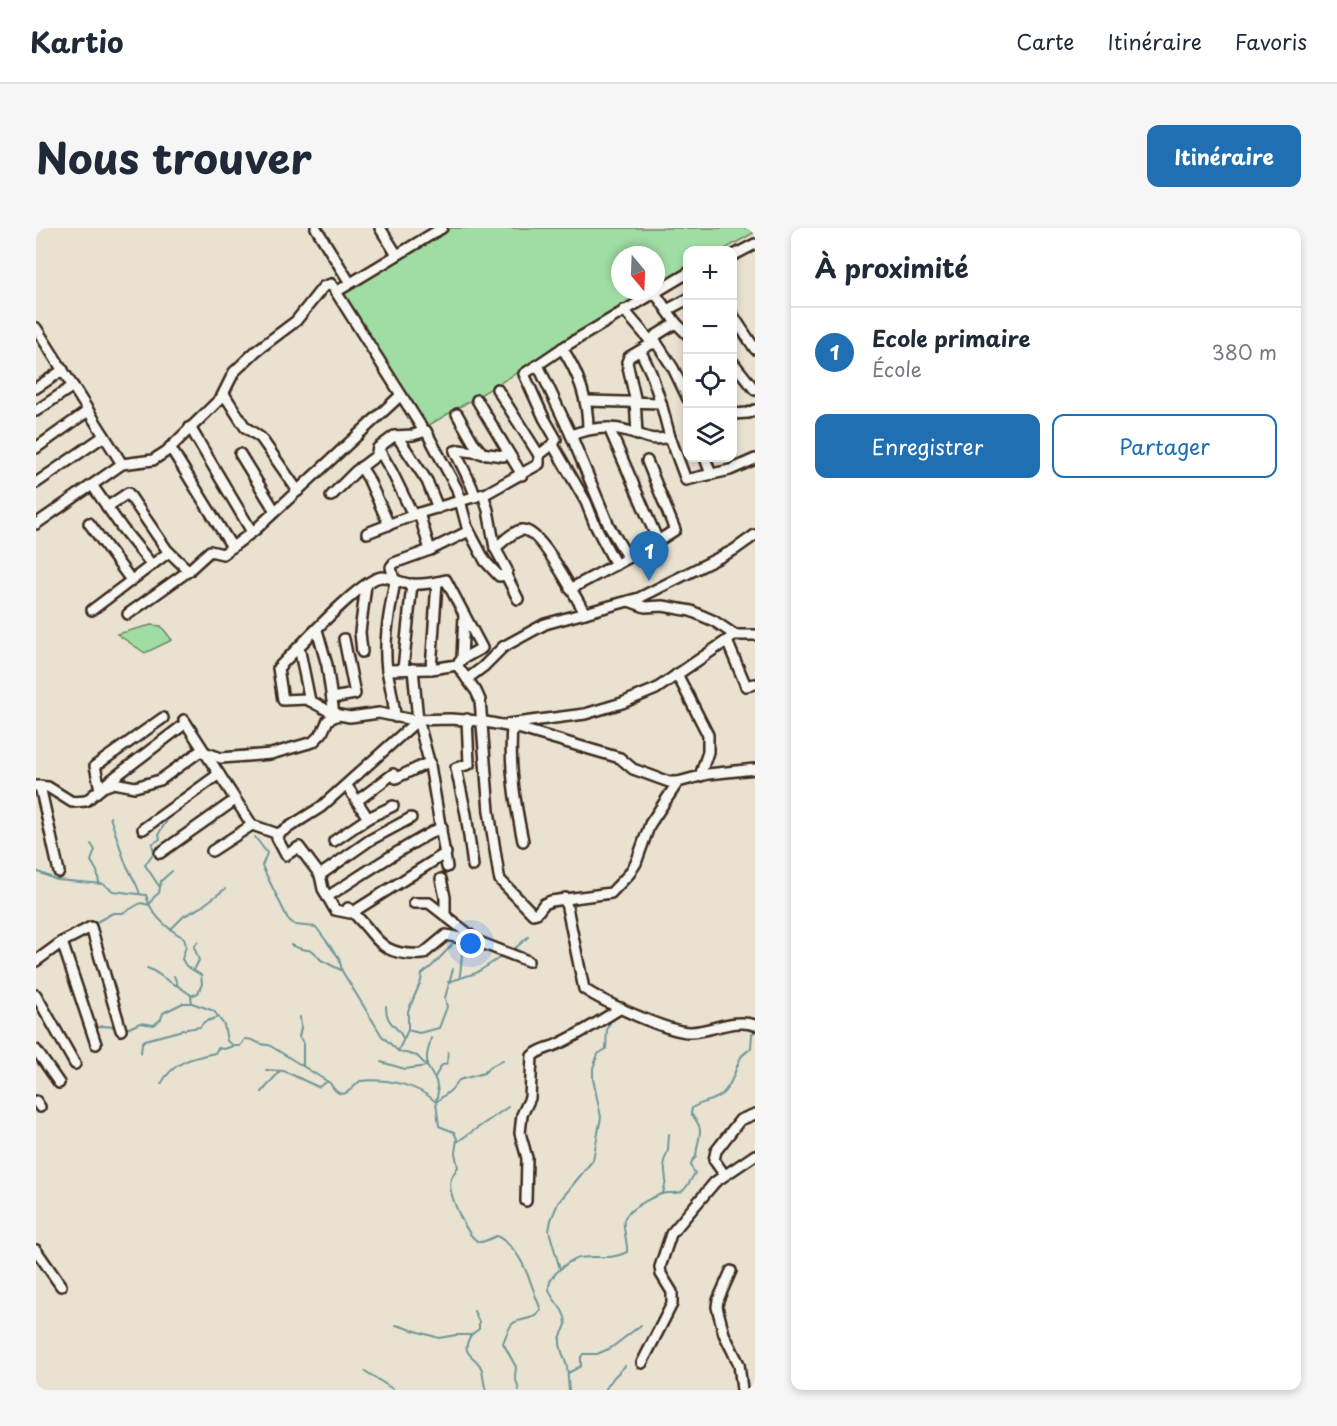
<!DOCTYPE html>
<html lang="fr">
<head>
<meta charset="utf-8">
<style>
  body { margin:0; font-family:"Playpen Sans",sans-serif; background:#f6f6f7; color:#1f2937 }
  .controls { position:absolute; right:18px; top:18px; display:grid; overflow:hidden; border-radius:12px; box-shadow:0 3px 9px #0003 }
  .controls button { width:54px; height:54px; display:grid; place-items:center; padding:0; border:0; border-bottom:2px solid #e0e1e3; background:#fff; color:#1f2937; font:30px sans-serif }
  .compass { position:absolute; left:575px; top:18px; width:54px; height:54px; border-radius:50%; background:#fff; box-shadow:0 3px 9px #0003; rotate:161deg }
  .you { position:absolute; left:435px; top:716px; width:21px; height:21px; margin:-15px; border:4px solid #fff; border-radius:50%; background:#1a73e8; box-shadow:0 0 0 9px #1a73e833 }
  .badge { display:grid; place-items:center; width:39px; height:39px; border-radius:50%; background:#1f6fb2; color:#fff; font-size:20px; font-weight:700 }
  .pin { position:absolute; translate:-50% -50px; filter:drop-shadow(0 2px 3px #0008) }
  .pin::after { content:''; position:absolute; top:32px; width:21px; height:18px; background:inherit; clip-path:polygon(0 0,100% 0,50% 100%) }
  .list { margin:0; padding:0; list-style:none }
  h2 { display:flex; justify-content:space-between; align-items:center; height:78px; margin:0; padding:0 24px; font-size:26px }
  h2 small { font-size:20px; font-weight:400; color:#747a83 }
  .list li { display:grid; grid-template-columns:39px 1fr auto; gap:18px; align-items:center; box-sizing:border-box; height:90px; padding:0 24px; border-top:2px solid #e0e1e3 }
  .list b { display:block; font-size:22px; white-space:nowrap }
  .list p { margin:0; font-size:20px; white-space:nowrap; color:#747a83 }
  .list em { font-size:20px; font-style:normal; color:#747a83 }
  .actions { display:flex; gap:12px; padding:18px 24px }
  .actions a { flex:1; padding:14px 0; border:2px solid #1f6fb2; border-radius:12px; text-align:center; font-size:21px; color:#1f6fb2 }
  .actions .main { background:#1f6fb2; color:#fff }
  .icon { flex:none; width:33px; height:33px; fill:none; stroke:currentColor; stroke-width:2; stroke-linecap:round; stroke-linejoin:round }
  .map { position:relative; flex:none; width:719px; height:1162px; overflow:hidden; border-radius:12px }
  header { display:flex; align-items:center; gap:36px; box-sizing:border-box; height:84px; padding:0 30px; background:#fff; border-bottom:2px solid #e0e1e3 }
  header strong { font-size:28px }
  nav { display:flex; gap:33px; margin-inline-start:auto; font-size:21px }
  .intro { display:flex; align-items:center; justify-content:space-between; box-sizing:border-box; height:144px; padding:0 36px }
  h1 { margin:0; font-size:42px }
  .button { padding:15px 27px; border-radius:12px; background:#1f6fb2; color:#fff; font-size:21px; font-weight:700 }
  main { display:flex; gap:36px; padding:0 36px }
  aside { flex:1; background:#fff; border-radius:12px; box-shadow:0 3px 9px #0003 }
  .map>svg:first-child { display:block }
</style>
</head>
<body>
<header>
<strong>Kartio</strong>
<nav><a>Carte</a><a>Itinéraire</a><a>Favoris</a></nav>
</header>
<div class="intro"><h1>Nous trouver</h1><a class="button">Itinéraire</a></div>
<main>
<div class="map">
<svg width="719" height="1162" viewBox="0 0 719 1162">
  <rect width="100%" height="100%" fill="#eae2d1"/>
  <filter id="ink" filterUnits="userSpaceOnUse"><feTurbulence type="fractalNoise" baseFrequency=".0167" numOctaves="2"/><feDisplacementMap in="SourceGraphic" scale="12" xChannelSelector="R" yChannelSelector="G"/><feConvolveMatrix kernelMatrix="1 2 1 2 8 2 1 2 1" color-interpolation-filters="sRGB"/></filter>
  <g filter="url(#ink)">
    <g fill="#a0dda4" stroke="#6e8461" stroke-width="1.5">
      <path d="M415,0H719V4L687,22H652L651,44L620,62V27H584V63H619L390,199L307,65Z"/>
      <path d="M115,397L125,398L136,412L109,425L81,406Z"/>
    </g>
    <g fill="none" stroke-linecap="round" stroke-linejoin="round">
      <g stroke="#6d9698" stroke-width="2">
        <path d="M74,589L89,634L101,658L104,666"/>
        <path d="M219,609L231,625L226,638L252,691L259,697L280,699L303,730L306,743L346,808L362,823L381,828L391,838L400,853L402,864L400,874"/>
        <path d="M55,616L59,622L55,633L61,643L63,655"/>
        <path d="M0,643L21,652L67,656L77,663L110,667C115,687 130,700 148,710L150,718L146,731L150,738L165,747L166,756L162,765L155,768L156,775L178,783L188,797L191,813L198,818H204L209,811C219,810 222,818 233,817L294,855C305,875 313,863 324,853C349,850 381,856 400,874L403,898L418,904L421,911L419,925L422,939C418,945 414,950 414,956C414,969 431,1009 443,1014C448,1015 456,1009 461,1008C488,1022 494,1056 505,1082L500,1088C475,1097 478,1087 467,1115L480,1139L479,1149L483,1162"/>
        <path d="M123,658L109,637L118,624L116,616L124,611L123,605L132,591"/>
        <path d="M57,696L77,685H87L105,675L113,677L118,669L123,665L125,653L136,643"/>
        <path d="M135,701L148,688L165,679L189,661"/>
        <path d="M255,717L265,721L277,723L285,732L305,742"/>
        <path d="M476,723L492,709"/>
        <path d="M111,740C123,744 130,754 142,758"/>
        <path d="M158,742L163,732L158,719L162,713"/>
        <path d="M138,748L142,758L155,767"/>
        <path d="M423,751C426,741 424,729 428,720"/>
        <path d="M412,754L440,745L468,727"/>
        <path d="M350,778C350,798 361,796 367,810"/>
        <path d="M264,789L265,800L263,809L267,814V838"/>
        <path d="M87,800H93L104,795L118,797L125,791L127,785L147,775H155"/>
        <path d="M58,802L65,798L81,799"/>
        <path d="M372,802V783L385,753L386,746L396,738L416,717"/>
        <path d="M362,823L372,802L383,805L403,800L411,779L409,770L417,741"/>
        <path d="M105,825L106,815L109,812L151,801L164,799L168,794L183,789"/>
        <path d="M345,834L369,841L391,838V827L395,810"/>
        <path d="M230,842L248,843L282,859L291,854"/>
        <path d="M399,849L405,838L411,835L412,824"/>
        <path d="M125,856C137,834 155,830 179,825L182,820L188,821L197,818"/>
        <path d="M226,864L243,844"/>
        <path d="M400,874L415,862L423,852L448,845L454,839L467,832"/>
        <path d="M421,914L472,879"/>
        <path d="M627,965L630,953L628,933L632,922L633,906"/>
        <path d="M524,1041L513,1003L515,992L522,975L557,932L565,889L557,851V840L562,826L570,821L571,800L574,795"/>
        <path d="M360,1097L403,1110L420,1107H435C422,1129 441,1126 446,1142C448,1149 447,1155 450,1162"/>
        <path d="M435,1107L443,1101V1094L438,1083"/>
        <path d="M329,1143L358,1162"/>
        <path d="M532,1145L545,1138V1129L547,1126H561L575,1120L605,1097"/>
        <path d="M533,1162C532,1154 532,1147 531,1139C529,1130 523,1121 524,1112C524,1106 530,1101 530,1095C529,1074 501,1067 519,1046C524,1041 530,1035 537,1032C554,1025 572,1034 591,1024C592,1015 586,998 588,992C590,982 616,969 626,966C631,964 639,966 645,964C651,961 655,951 659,945C654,938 653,935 660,929C661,909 671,903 655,886L656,880C666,873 677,874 685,867C696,858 699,841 705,829C707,826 712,823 715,820L716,806L719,804"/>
        <path d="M569,1162L578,1149L589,1138"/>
      </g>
      <defs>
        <g id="minor">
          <path d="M280,0L314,55"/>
          <path d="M344,0L361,27"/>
          <path d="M696,28L719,16"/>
          <path d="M300,64L406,0"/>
          <path d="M619,65L640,95L619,108L618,111L637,140L652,171"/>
          <path d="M588,82L617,116"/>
          <path d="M631,82L652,71"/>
          <path d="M696,86L719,121"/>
          <path d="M640,95L652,107"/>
          <path d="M0,100L86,236"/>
          <path d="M526,120C542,144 552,172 552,201"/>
          <path d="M605,124L615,145L625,175"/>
          <path d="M696,133L719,162"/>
          <path d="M502,137L535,207L573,298L592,330L534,361"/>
          <path d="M0,160L27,142"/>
          <path d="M461,161L503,227"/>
          <path d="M188,166L209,199L225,210L262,263"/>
          <path d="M441,172L486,247"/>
          <path d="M551,173L625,175L634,209L650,252L694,242L719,231"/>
          <path d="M0,183L37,158"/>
          <path d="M421,186L437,214L447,226"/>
          <path d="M696,186L712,185L719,182"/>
          <path d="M154,199L216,304"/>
          <path d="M573,200L622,313L592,330"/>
          <path d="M535,207C554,200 572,197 592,203C610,208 614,214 634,209"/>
          <path d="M601,207L599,170L591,134L593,129L620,113"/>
          <path d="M361,208L391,253L402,280"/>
          <path d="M134,219L196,319"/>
          <path d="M0,220L52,183"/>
          <path d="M342,220L356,244L377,287"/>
          <path d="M204,226L239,283"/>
          <path d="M669,230L675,246"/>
          <path d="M611,233L639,302L622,313"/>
          <path d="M325,239L332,250L353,297"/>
          <path d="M0,255L68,208"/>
          <path d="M56,257L86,300L116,337"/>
          <path d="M447,266L452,282L459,320C466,315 477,303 486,302C505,300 539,369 549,385"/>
          <path d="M295,268L320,243L340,228L342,220L358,208L377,207L390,203"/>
          <path d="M439,269C438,259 424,235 419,223L423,222L467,228L473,226"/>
          <path d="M71,279L92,265L131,322L153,343"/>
          <path d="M53,295L95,352"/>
          <path d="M0,296L86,236L117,232L131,223L185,170L198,144L220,123L260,93L287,59L295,56L386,200L390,203L421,261L431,299L449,333L463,348L470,347"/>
          <path d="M331,305L383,285L451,265L503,236V227L517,216"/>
          <path d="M459,320L471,342L470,347L482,371"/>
          <path d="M394,322L433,303"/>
          <path d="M580,337L559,297L550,274L517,217L520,211L508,190L488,146L531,117L652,45"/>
          <path d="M358,352L355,339L358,335L394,322L383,285"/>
          <path d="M593,373L609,379L627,378L655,383L678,393L699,407H719"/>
          <path d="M56,382L133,324"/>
          <path d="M92,386L151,344L174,323L187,326L219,302L365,167"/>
          <path d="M281,402L291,437L298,486"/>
          <path d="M691,413L710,458L719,456"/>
          <path d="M263,419L274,473"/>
          <path d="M326,424L324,404L330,357"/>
          <path d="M426,431L428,386"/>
          <path d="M367,441L376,356"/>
          <path d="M377,441L382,492L394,537L411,639"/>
          <path d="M395,441L401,354"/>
          <path d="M351,442L395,441L421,437"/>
          <path d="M641,446L672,507V524L664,548"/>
          <path d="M431,451L421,437L426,431L446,420L410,352C398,355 386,357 373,356C364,355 355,349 346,349C326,349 259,424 242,440L247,472L271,471L298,486L314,489L343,485L377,492L414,491L444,493L482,500L584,530L597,541L633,554H642L672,546L719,541"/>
          <path d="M296,470L319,466L308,411"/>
          <path d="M359,489C358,473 354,458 351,442C347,412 354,382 359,353"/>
          <path d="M431,491L433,536L420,540L430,586L437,638"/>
          <path d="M148,492L216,597L176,623"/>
          <path d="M472,496L549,486L586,475L620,461L699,407"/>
          <path d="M476,499C473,539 479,575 487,613"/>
          <path d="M642,554L614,596L600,635L593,646L575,665L515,673L508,676L501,685L497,686L464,652L463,648L453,583L444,472L440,463L431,451L447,439L467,419L509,396L603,370L698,322L719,307"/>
          <path d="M71,555L150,495"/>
          <path d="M0,558L12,559L36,574L50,573L67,559L78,555L99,559L124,552L163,524H168L185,530L235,526L277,514L286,505L292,492L302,487"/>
          <path d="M4,558L23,644"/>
          <path d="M311,558L332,590"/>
          <path d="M64,561L59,538L127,490"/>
          <path d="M321,573L357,546L360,550L394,534"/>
          <path d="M216,597L242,606L241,610L250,627L263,619L284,647L287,661L299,682L314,685"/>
          <path d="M107,601L183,546"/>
          <path d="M242,606L285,579L382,492"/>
          <path d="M298,613L332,590L357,578"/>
          <path d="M124,625L199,572"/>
          <path d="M284,647L334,612L375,590"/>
          <path d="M405,651L409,669V687"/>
          <path d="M291,669C329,645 366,619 406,599"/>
          <path d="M529,670L548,761C568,774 633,805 655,804C676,803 698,790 719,797"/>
          <path d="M378,675H393L443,714L492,733"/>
          <path d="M312,680C342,705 339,729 387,726L410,707L443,714"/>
          <path d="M317,684L410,625"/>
          <path d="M26,714L60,816"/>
          <path d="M0,733L26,714L55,699L85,802"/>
          <path d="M0,767L39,836"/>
          <path d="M0,822L23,855"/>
          <path d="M0,873L4,879"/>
          <path d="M688,946L678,932L680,923L704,892L719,886"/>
          <path d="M490,973L491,930L484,905L486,887L494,870L496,828C506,820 511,821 522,816C544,806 564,793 585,780"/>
          <path d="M0,1022L25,1058"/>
          <path d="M695,1043L682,1072L681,1079L688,1106L703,1136L706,1162"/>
          <path d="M606,1135L636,1076V1064L625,1046L624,1039L635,1006L679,954L719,927"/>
        </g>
      </defs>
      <use href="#minor" stroke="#3b2a1e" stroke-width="14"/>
      <use href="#minor" stroke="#f6f6f2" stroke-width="9"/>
    </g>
  </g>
</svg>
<div class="controls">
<button>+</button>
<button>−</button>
<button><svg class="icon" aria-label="locate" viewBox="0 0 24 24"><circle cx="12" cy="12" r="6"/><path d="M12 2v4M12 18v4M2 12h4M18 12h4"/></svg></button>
<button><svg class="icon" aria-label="layers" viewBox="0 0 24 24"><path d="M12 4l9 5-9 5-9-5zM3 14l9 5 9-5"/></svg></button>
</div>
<svg class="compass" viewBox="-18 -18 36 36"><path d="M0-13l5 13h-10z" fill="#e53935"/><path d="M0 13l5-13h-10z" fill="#747a83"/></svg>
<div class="you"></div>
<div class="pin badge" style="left:613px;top:353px">1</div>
</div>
<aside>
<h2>À proximité<small></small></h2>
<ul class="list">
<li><span class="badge">1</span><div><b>Ecole primaire</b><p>École</p></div><em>380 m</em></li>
</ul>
<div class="actions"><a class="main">Enregistrer</a><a>Partager</a></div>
</aside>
</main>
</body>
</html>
